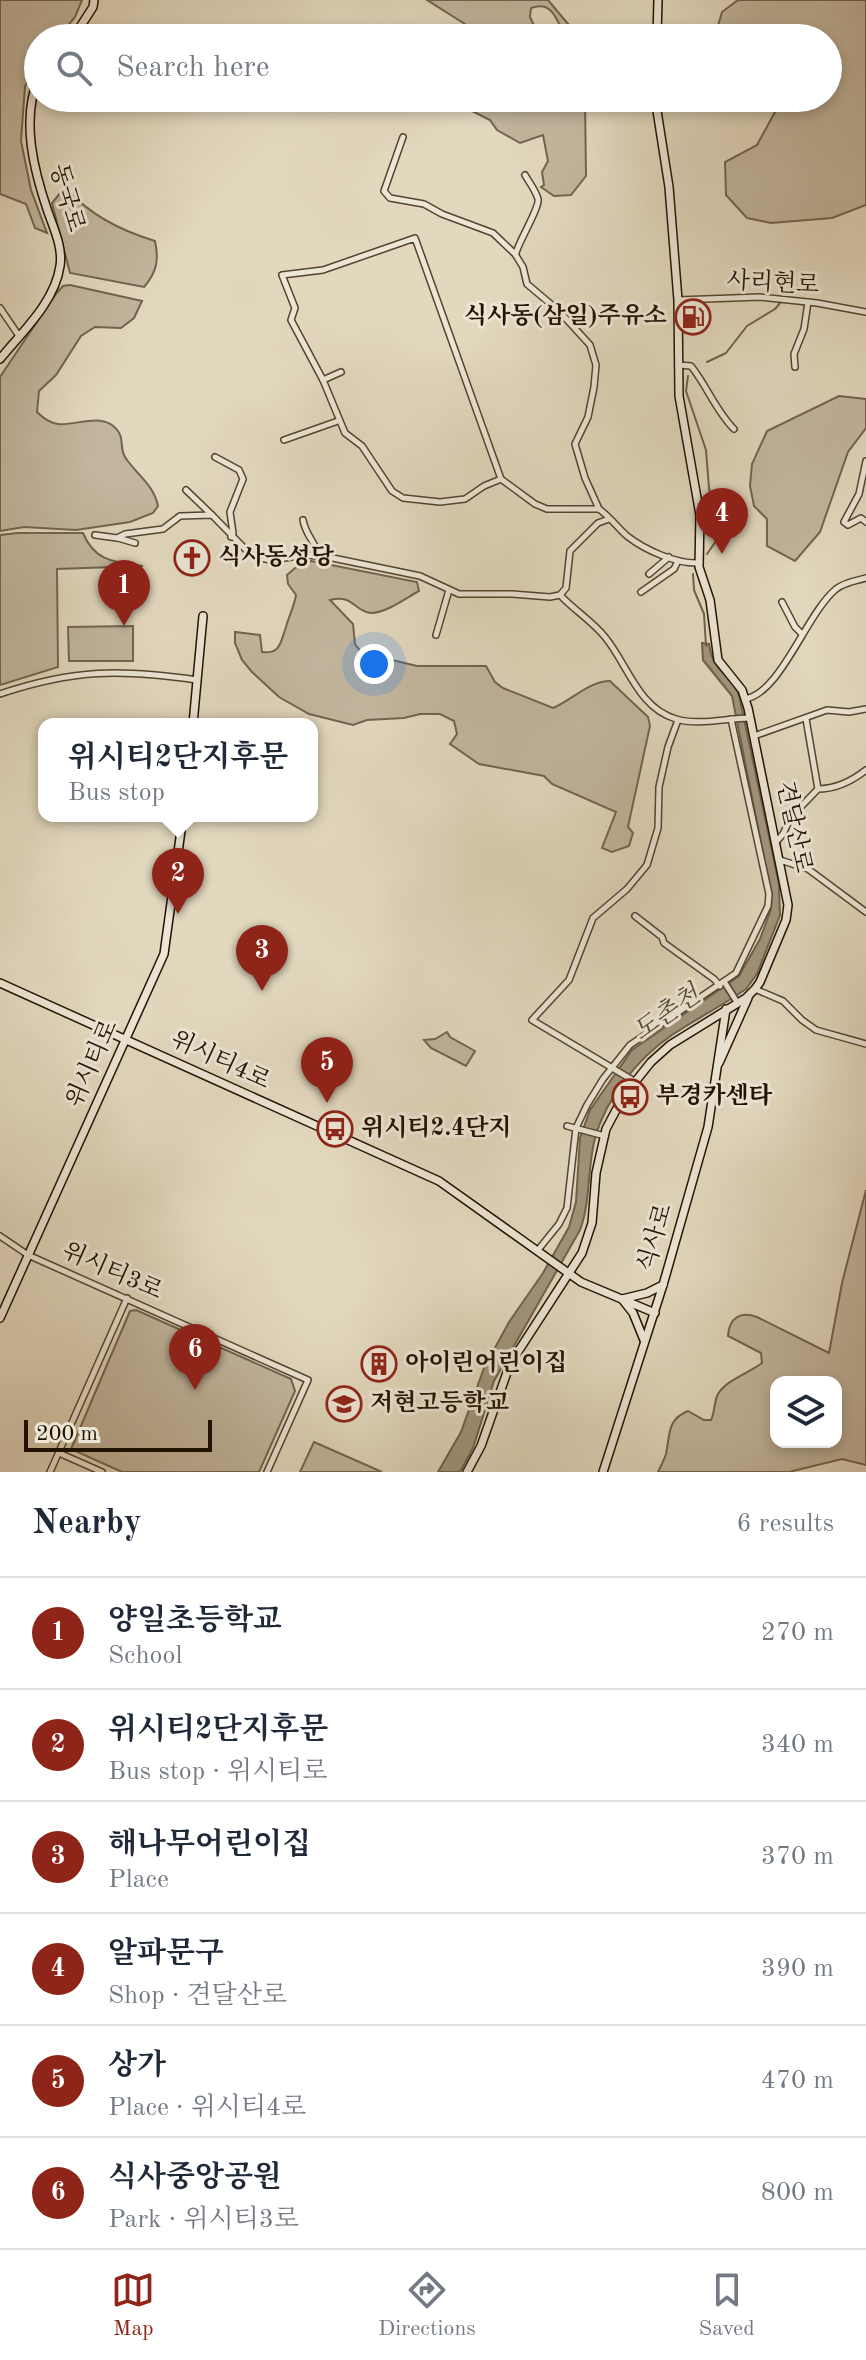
<!DOCTYPE html>
<html lang="en">
<head>
<meta charset="utf-8">
<style>
  body { margin:0; font-family:"Old Standard TT","Noto Serif KR",serif; background:#f6f6f7; color:#1f2937 }
  .controls { position:absolute; right:24px; bottom:24px; display:grid; overflow:hidden; border-radius:16px; box-shadow:0 4px 12px #0003 }
  .controls button { width:72px; height:72px; display:grid; place-items:center; padding:0; border:0; border-bottom:2px solid #e0e1e3; background:#fff; color:#1f2937; font:40px sans-serif }
  .scale { position:absolute; left:24px; bottom:20px; width:188px; box-sizing:border-box; padding-left:8px; border:4px solid #231200; border-top:0; font-size:22px; line-height:28px; white-space:nowrap; color:#231200; -webkit-text-stroke:6px #ece6d5; paint-order:stroke }
  .you { position:absolute; left:374px; top:664px; width:28px; height:28px; margin:-20px; border:6px solid #fff; border-radius:50%; background:#1a73e8; box-shadow:0 0 0 12px #1a73e833 }
  .badge { display:grid; place-items:center; width:52px; height:52px; border-radius:50%; background:#8f2418; color:#fff; font-size:26px; font-weight:700 }
  .pin { position:absolute; translate:-50% -66px; filter:drop-shadow(0 2px 4px #0008) }
  .pin::after { content:''; position:absolute; top:42px; width:28px; height:24px; background:inherit; clip-path:polygon(0 0,100% 0,50% 100%) }
  .popup { position:absolute; left:38px; top:718px; width:280px; height:104px; box-sizing:border-box; display:grid; place-content:center; border-radius:16px; background:#fff; filter:drop-shadow(0 2px 6px #0005); font-size:26px; white-space:nowrap; color:#747a83 }
  .popup b { font-size:30px; color:#1f2937 }
  .popup::after { content:''; position:absolute; left:50%; top:100%; margin-left:-16px; border:16px solid transparent; border-top-color:#fff }
  .list { margin:0; padding:0; list-style:none }
  h2 { display:flex; justify-content:space-between; align-items:center; height:104px; margin:0; padding:0 32px; font-size:34px }
  h2 small { font-size:26px; font-weight:400; color:#747a83 }
  .list li { display:grid; grid-template-columns:52px 1fr auto; gap:24px; align-items:center; box-sizing:border-box; height:112px; padding:0 32px; border-top:2px solid #e0e1e3 }
  .list b { display:block; font-size:30px; white-space:nowrap }
  .list p { margin:0; font-size:26px; white-space:nowrap; color:#747a83 }
  .list em { font-size:26px; font-style:normal; color:#747a83 }
  .icon { flex:none; width:44px; height:44px; fill:none; stroke:currentColor; stroke-width:2; stroke-linecap:round; stroke-linejoin:round }
  .map { position:relative; flex:none; width:866px; height:1472px; overflow:hidden }
  .search { position:absolute; background:#fff; box-shadow:0 4px 12px #0003; left:24px; right:24px; top:24px; height:88px; display:flex; align-items:center; gap:20px; box-sizing:border-box; padding:0 28px; border-radius:44px; color:#747a83; font-size:30px }
  .sheet { height:776px; background:#fff }
  nav { display:flex; justify-content:space-around; align-items:center; box-sizing:border-box; height:112px; border-top:2px solid #e0e1e3; background:#fff; font-size:22px; color:#747a83 }
  nav a { display:grid; justify-items:center; gap:4px }
  nav .on { color:#8f2418 }
  .map>svg:first-child { display:block }
</style>
</head>
<body>
<div class="map">
<svg width="866" height="1472" viewBox="0 0 866 1472">
  <rect width="100%" height="100%" fill="#e2d8be"/>
  <filter id="stains"><feTurbulence type="fractalNoise" baseFrequency=".0025" numOctaves="4"/><feColorMatrix values="0 0 0 0 .2 0 0 0 0 .09 0 0 0 0 .02 0 0 0 .5 -.17"/></filter>
  <radialGradient id="worn" r=".72"><stop offset=".6" stop-color="#630" stop-opacity="0"/><stop offset="1" stop-color="#630" stop-opacity=".3"/></radialGradient>
  <g fill="#c2b69e" stroke="#72644f" stroke-width="2" fill-rule="evenodd">
    <path d="M0,0H82L75,17L58,38H38V65L25,86L21,141L31,190L47,233L35,228L26,204L0,194Z"/>
    <path d="M427,0H548L574,31L573,34L565,36C557,21 553,0 531,8L530,17L540,38H499L478,25L476,31Z"/>
    <path d="M738,0H866V205L832,218L771,223L747,218L726,195L725,162L757,145L776,110L774,98H828V38H724L717,29L722,12Z"/>
    <path d="M475,98H585L586,176L571,195L554,196L541,187L544,185L542,172L548,161L543,135L520,143L497,130L490,120L470,110Z"/>
    <path d="M68,190C91,216 122,231 155,241C159,260 157,272 144,287L70,273L52,203L61,192Z"/>
    <path d="M70,285L142,301L134,318L121,328L95,327L81,336L56,375L39,391L37,412C43,418 49,423 58,424C77,426 104,411 118,431C125,440 118,449 127,460C139,476 154,486 158,506L153,513L130,522L76,530L24,527L0,531V377L55,295L63,286Z"/>
    <path d="M839,396L866,399V428L848,452L820,532L795,561L767,546V519L754,506L750,486L752,464L767,431Z"/>
    <path d="M18,533H83C95,562 115,562 143,566L57,569L58,667L0,685V535Z"/>
    <path d="M311,561L417,582L419,591C406,598 386,613 371,613C353,611 354,594 330,600L353,624L355,644L365,657H380L417,666H486L495,682L503,688L553,708C572,700 589,681 610,681L648,717L650,726L629,822L628,827L633,833L629,846L612,852L602,848L616,812L552,784L544,776L479,764L450,744L457,734L454,721L440,714H420L404,718L367,720L353,725L309,714L279,697L252,672L242,660L235,643V632L260,635L262,652C281,655 281,640 286,627C289,616 294,607 296,595L288,584L287,575L295,568Z"/>
    <path d="M133,626V661H69L68,627Z"/>
    <path d="M447,1032L450,1037L475,1051L466,1066L431,1048L424,1040L435,1039Z"/>
    <path d="M866,1190V1465L842,1459L789,1472H658C661,1466 664,1460 666,1454C670,1435 667,1419 688,1411L704,1420H711C715,1412 714,1401 718,1394C726,1380 749,1373 762,1363L761,1353L728,1336C729,1318 740,1311 757,1317L829,1353L842,1283ZM776,1382H836V1442H776Z"/>
    <path d="M136,1310L291,1379L295,1391L259,1472H122L71,1449L130,1311Z"/>
    <path d="M314,1442L382,1472H300Z"/>
  </g>
  <path fill="#a1957d" stroke="#6f614b" stroke-width="2" d="M702,643L709,644C713,674 730,672 739,695L779,884L780,915L757,974L746,989C722,1006 696,1019 672,1035C638,1058 606,1098 595,1138C587,1168 591,1201 580,1230L494,1381L473,1448L460,1472H438L461,1432L484,1368L509,1322L543,1273L569,1227L576,1202L580,1138L590,1110L632,1050L739,976L760,939L771,909V894L732,696L703,660Z"/>
  <g fill="none" stroke-linecap="round" stroke-linejoin="round">
    <g stroke="#6f614b" stroke-width="2">
      <path d="M707,362L726,353L747,326L775,309L780,303"/>
      <path d="M688,376L686,391L706,450L709,488L717,525L716,541L707,554"/>
      <path d="M693,574L694,590L704,614L706,646"/>
    </g>
    <defs>
      <g id="street">
        <path d="M403,137L384,191L390,198L424,204L442,214L493,233L515,254L523,267L527,284L559,311L590,345L596,365L594,387L588,417L575,444L585,478L599,509"/>
        <path d="M516,253C519,241 540,207 538,199C536,191 529,182 525,175"/>
        <path d="M678,300L760,297L817,303L866,312"/>
        <path d="M0,308L19,336"/>
        <path d="M679,365L691,366C707,386 716,411 734,429"/>
        <path d="M795,367L794,354L804,329L808,302"/>
        <path d="M323,380L341,372"/>
        <path d="M284,440L338,421"/>
        <path d="M215,457L239,470L243,479L230,512L233,533L231,537"/>
        <path d="M866,461L859,494L844,522L848,525L861,518L866,522"/>
        <path d="M501,479L484,486L465,499L440,502L403,498L392,491L362,446L345,433L323,380L291,320L295,308L282,275L323,270L415,238L501,479L535,504L547,509H599C610,517 618,528 627,536C645,550 676,564 699,563"/>
        <path d="M186,490L212,515"/>
        <path d="M303,520C306,537 317,543 318,556"/>
        <path d="M95,535L117,538L125,534L163,529L180,516L212,515L252,556L270,560L306,555L328,557L420,576L459,594H512L550,597L560,595L566,588L570,551L598,523L609,519"/>
        <path d="M118,538L135,543"/>
        <path d="M649,574L669,557"/>
        <path d="M641,592L674,569L678,561"/>
        <path d="M560,595C574,610 592,621 605,637C628,665 638,708 676,719C698,726 727,718 750,718"/>
        <path d="M782,602L795,627L801,633"/>
        <path d="M436,635L449,590"/>
        <path d="M0,694C74,669 121,669 197,680"/>
        <path d="M745,699C781,693 806,614 836,589C845,582 855,581 866,578"/>
        <path d="M806,719L818,789"/>
        <path d="M754,736L827,710L849,712L866,709"/>
        <path d="M776,842L783,834L791,817L818,789C836,789 852,781 866,770"/>
        <path d="M780,860L808,869L866,912"/>
        <path d="M635,916L662,937L664,943L714,979L720,986"/>
        <path d="M725,983L737,1002"/>
        <path d="M755,989L783,1001L802,1020L816,1030L866,1044"/>
        <path d="M634,1081L532,1020L569,980L593,918L627,889L647,865L658,828L659,787L668,747L678,720"/>
        <path d="M567,1126L605,1136"/>
        <path d="M0,1236L28,1255L308,1380L267,1472"/>
        <path d="M538,1250L559,1224L567,1208L576,1128L587,1105L603,1079L630,1045L736,973L768,906L769,894L731,719"/>
        <path d="M59,1453L102,1472"/>
        <path d="M50,1472L127,1298"/>
      </g>
      <g id="secondary">
        <path d="M73,38L93,7L94,0"/>
        <path d="M657,38L658,0"/>
        <path d="M0,359C22,332 55,302 60,266C63,248 54,229 48,212C34,171 21,121 38,79"/>
        <path d="M193,724L203,616"/>
        <path d="M0,983L439,1181L581,1282L655,1313"/>
        <path d="M719,1063L748,998"/>
        <path d="M0,1318L164,954L183,816"/>
        <path d="M644,1340L633,1313L622,1299L647,1293L663,1285"/>
        <path d="M467,1472L481,1446L510,1364L582,1253L592,1223L596,1173L606,1129L623,1097L651,1062L670,1045L746,998L755,989L760,982L786,920L788,905L748,708L742,690L718,660L710,600L699,567L700,515L679,396L678,300L669,187L655,98"/>
        <path d="M603,1472L663,1285L708,1127L726,1009"/>
      </g>
    </defs>
    <use href="#street" stroke="#534430" stroke-width="8"/>
    <use href="#secondary" stroke="#231200" stroke-width="10"/>
    <use href="#street" stroke="#ece6d5" stroke-width="5"/>
    <use href="#secondary" stroke="#ece6d5" stroke-width="7"/>
  </g>
  <defs>
    <symbol id="fuel-ring" viewBox="-11 -11 22 22"><circle r="9.5" fill="#ece6d5" stroke="#8f2418" stroke-width="1.5"/><path d="M-5.5-6h7V0h2V4h1.3V-2.5L3-4.5l.8-.8L6-3V5H2.5V1h-1V6h-7ZM-4.2-4.7v3.2H.2V-4.7Z" fill="#8f2418"/></symbol>
    <symbol id="church-ring" viewBox="-11 -11 22 22"><circle r="9.5" fill="#ece6d5" stroke="#8f2418" stroke-width="1.5"/><path d="M-1.2-6h2.4v3.5h3.3v2.4h-3.3V6h-2.4V-.1h-3.3v-2.4h3.3Z" fill="#8f2418"/></symbol>
    <symbol id="bus-ring" viewBox="-11 -11 22 22"><circle r="9.5" fill="#ece6d5" stroke="#8f2418" stroke-width="1.5"/><path d="M-5-6H5V4H4V6H2V4H-2V6H-4V4H-5ZM-3.5-4V0h7V-4ZM-3.5 1.2v1.5H-2V1.2ZM2 1.2v1.5H3.5V1.2Z" fill="#8f2418"/></symbol>
    <symbol id="building-ring" viewBox="-11 -11 22 22"><circle r="9.5" fill="#ece6d5" stroke="#8f2418" stroke-width="1.5"/><path d="M-4-6H4V6H1V3H-1V6H-4ZM-2.5-4.3h1.7v1.8h-1.7ZM.8-4.3h1.7v1.8H.8ZM-2.5-1h1.7V.8h-1.7ZM.8-1h1.7V.8H.8Z" fill="#8f2418"/></symbol>
    <symbol id="school-ring" viewBox="-11 -11 22 22"><circle r="9.5" fill="#ece6d5" stroke="#8f2418" stroke-width="1.5"/><path d="M0-5L7-2L0 1L-7-2ZM-4 1L0 2.5L4 1V4Q0 6-4 4Z" fill="#8f2418"/></symbol>
  </defs>
  <g fill-rule="evenodd">
    <use href="#fuel-ring" x="673" y="297" width="40" height="40"/>
    <use href="#church-ring" x="172" y="538" width="40" height="40"/>
    <use href="#bus-ring" x="610" y="1077" width="40" height="40"/>
    <use href="#bus-ring" x="315" y="1109" width="40" height="40"/>
    <use href="#building-ring" x="359" y="1344" width="40" height="40"/>
    <use href="#school-ring" x="324" y="1384" width="40" height="40"/>
  </g>
  <g text-anchor="middle" dominant-baseline="central" stroke-width="6" stroke-linejoin="round" paint-order="stroke">
    <g font-size="24" fill="#231200" stroke="#ece6d5">
      <text transform="translate(66 198) rotate(74)">동국로</text>
      <text transform="translate(773 284) rotate(3)">사리현로</text>
      <text transform="translate(793 827) rotate(78)">견달산로</text>
      <text transform="translate(220 1061) rotate(25)">위시티4로</text>
      <text transform="translate(93 1064) rotate(-66)">위시티로</text>
      <text transform="translate(656 1238) rotate(-74)">식사로</text>
      <text transform="translate(112 1272) rotate(24)">위시티3로</text>
    </g>
    <g font-size="24" font-weight="bold" fill="#231200" stroke="#ece6d5" text-anchor="start">
      <text x="667" y="317" text-anchor="end">식사동(삼일)주유소</text>
      <text x="218" y="558">식사동성당</text>
      <text x="656" y="1097">부경카센타</text>
      <text x="361" y="1129">위시티2.4단지</text>
      <text x="405" y="1364">아이린어린이집</text>
      <text x="370" y="1404">저현고등학교</text>
    </g>
    <g font-size="26" font-style="italic" fill="#5c4d38" stroke="#ece6d5">
      <text transform="translate(667 1014) rotate(-35)">도촌천</text>
    </g>
  </g>
  <rect width="100%" height="100%" filter="url(#stains)"/>
  <rect width="100%" height="100%" fill="url(#worn)"/>
</svg>
<div class="controls">
<button><svg class="icon" aria-label="layers" viewBox="0 0 24 24"><path d="M12 4l9 5-9 5-9-5zM3 14l9 5 9-5"/></svg></button>
</div>
<div class="scale">200 m</div>
<div class="you"></div>
<div class="pin badge" style="left:124px;top:626px">1</div>
<div class="pin badge" style="left:178px;top:914px">2</div>
<div class="popup"><b>위시티2단지후문</b>Bus stop</div>
<div class="pin badge" style="left:262px;top:991px">3</div>
<div class="pin badge" style="left:722px;top:554px">4</div>
<div class="pin badge" style="left:327px;top:1103px">5</div>
<div class="pin badge" style="left:195px;top:1390px">6</div>
<div class="search"><svg class="icon" aria-label="search" viewBox="0 0 24 24"><circle cx="10" cy="10" r="6"/><path d="M15 15l6 6"/></svg>Search here</div>
</div>
<section class="sheet">
<h2>Nearby<small>6 results</small></h2>
<ul class="list">
<li><span class="badge">1</span><div><b>양일초등학교</b><p>School</p></div><em>270 m</em></li>
<li><span class="badge">2</span><div><b>위시티2단지후문</b><p>Bus stop · 위시티로</p></div><em>340 m</em></li>
<li><span class="badge">3</span><div><b>해나무어린이집</b><p>Place</p></div><em>370 m</em></li>
<li><span class="badge">4</span><div><b>알파문구</b><p>Shop · 견달산로</p></div><em>390 m</em></li>
<li><span class="badge">5</span><div><b>상가</b><p>Place · 위시티4로</p></div><em>470 m</em></li>
<li><span class="badge">6</span><div><b>식사중앙공원</b><p>Park · 위시티3로</p></div><em>800 m</em></li>
</ul>
</section>
<nav>
<a class="on"><svg class="icon" aria-label="map" viewBox="0 0 24 24"><path d="M3 6l6-2 6 2 6-2v14l-6 2-6-2-6 2zM9 4v14M15 6v14"/></svg>Map</a>
<a><svg class="icon" aria-label="directions" viewBox="0 0 24 24"><path d="M12 3l9 9-9 9-9-9zM9 14v-3h6M13 9l2 2-2 2"/></svg>Directions</a>
<a><svg class="icon" aria-label="saved" viewBox="0 0 24 24"><path d="M7 4h10v16l-5-4-5 4z"/></svg>Saved</a>
</nav>
</body>
</html>
